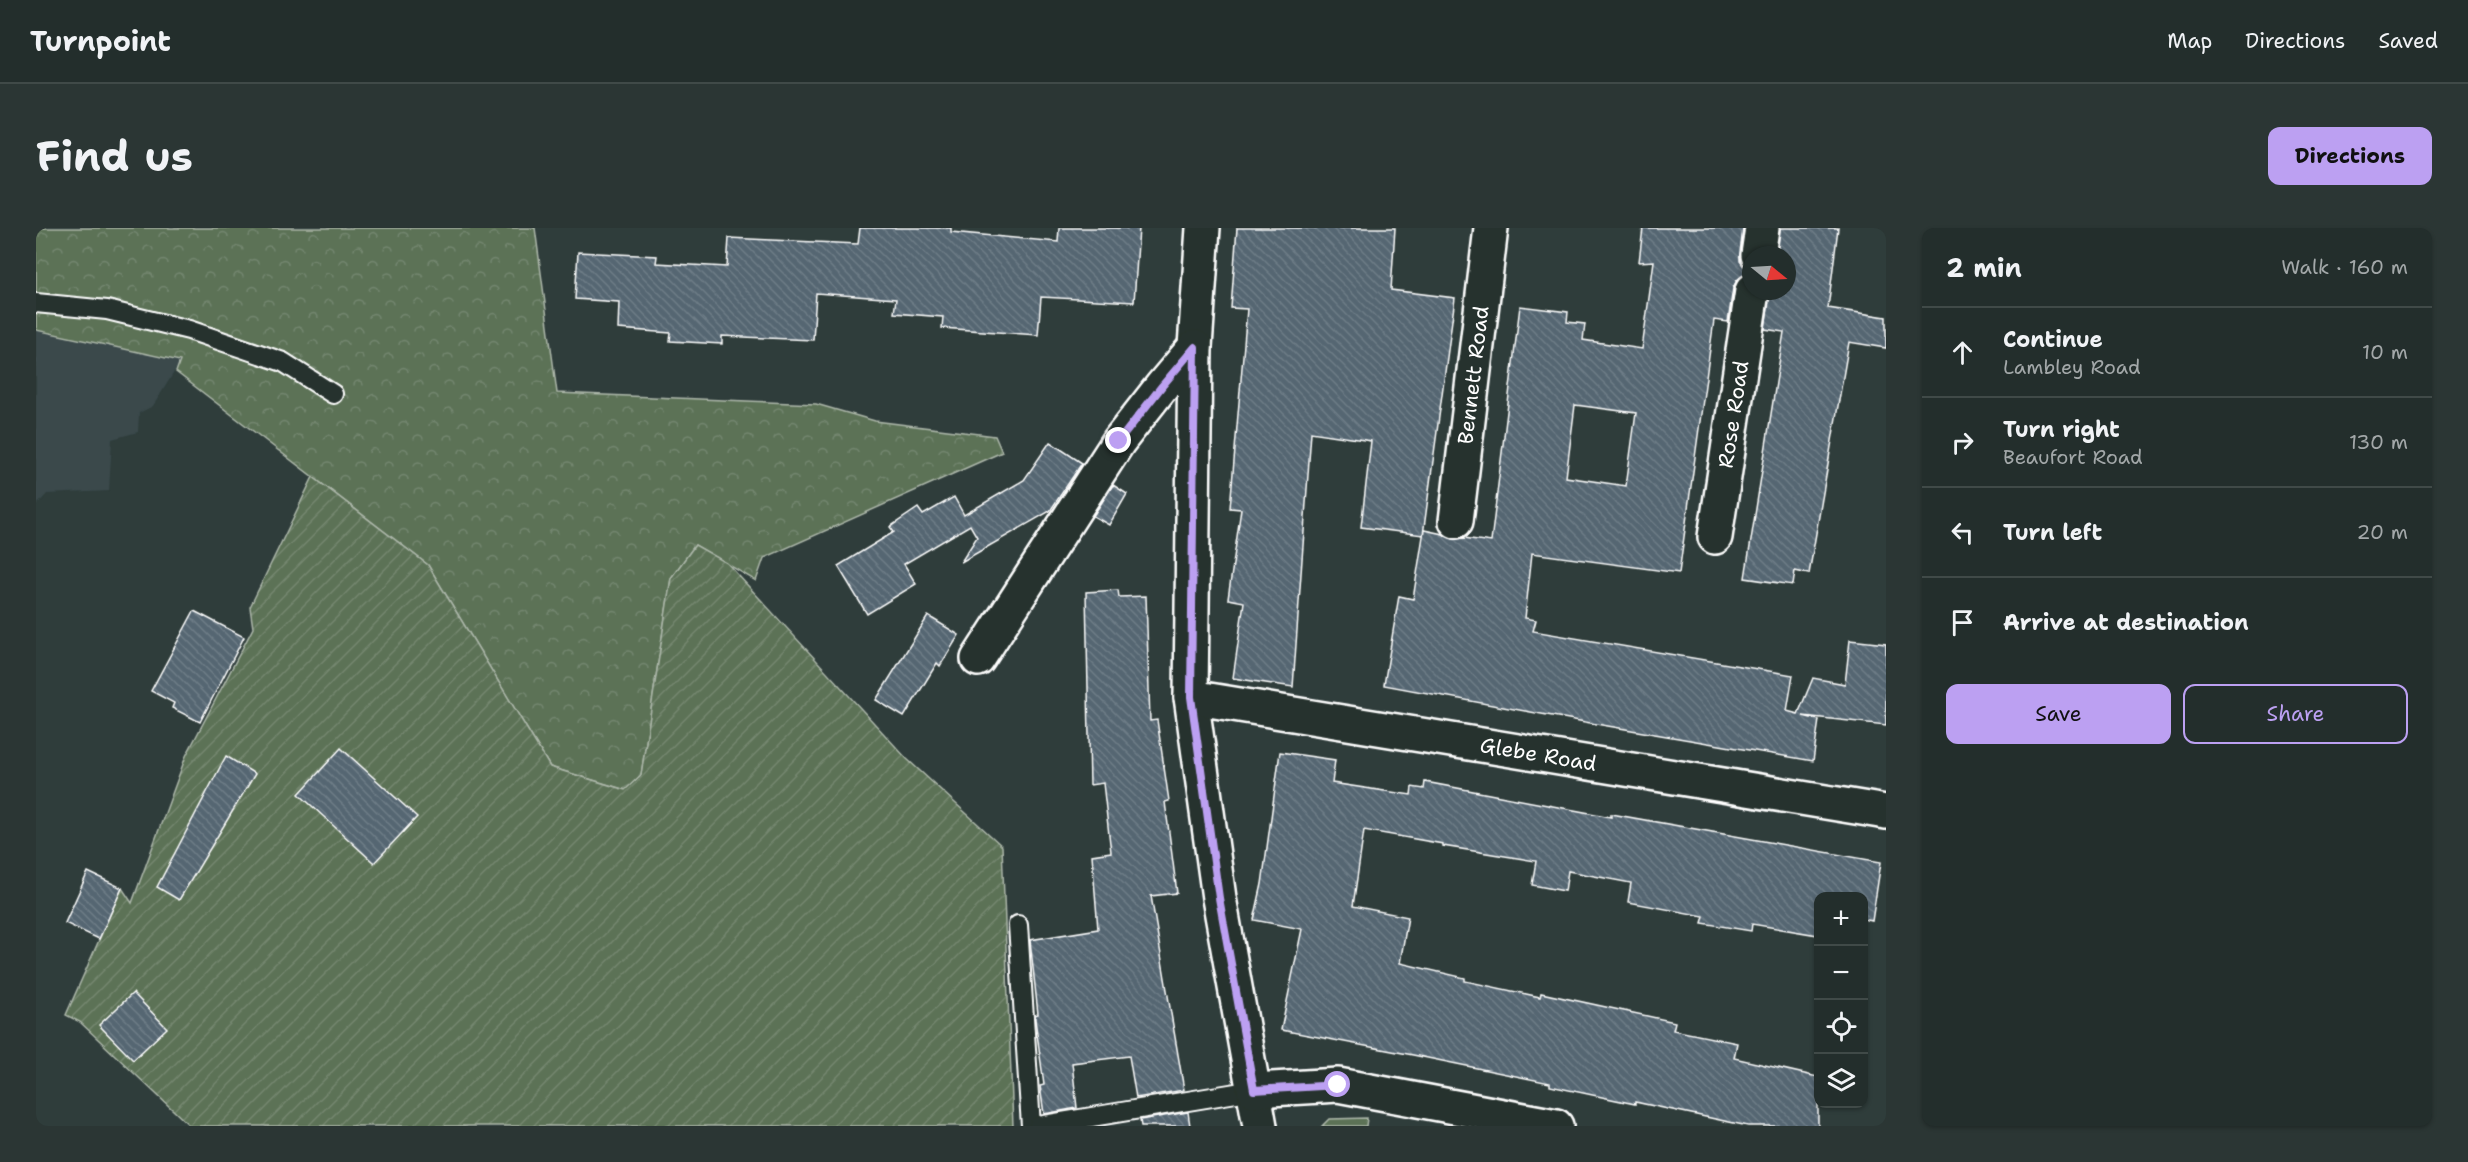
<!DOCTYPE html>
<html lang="en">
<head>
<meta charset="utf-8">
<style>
  body { margin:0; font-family:"Shantell Sans",sans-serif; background:#2b3634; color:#f1f3f6 }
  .controls { position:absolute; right:18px; bottom:18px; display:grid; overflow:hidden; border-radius:12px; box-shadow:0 2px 4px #0004 }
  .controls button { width:54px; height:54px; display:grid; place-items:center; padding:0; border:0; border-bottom:2px solid #404a48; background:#232e2c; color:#f1f3f6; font:30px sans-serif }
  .compass { position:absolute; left:1706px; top:18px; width:54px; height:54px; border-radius:50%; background:#232e2c; box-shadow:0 2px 4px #0004; rotate:108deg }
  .stop { position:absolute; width:18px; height:18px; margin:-14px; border:4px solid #bca0f2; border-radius:50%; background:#fff }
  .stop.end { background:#bca0f2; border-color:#fff; box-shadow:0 2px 6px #0008 }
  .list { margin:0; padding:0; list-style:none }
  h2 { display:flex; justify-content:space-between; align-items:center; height:78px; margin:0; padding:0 24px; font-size:26px }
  h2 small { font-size:20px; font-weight:400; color:#a3a8a9 }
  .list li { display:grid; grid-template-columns:39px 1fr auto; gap:18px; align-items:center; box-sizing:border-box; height:90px; padding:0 24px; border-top:2px solid #404a48 }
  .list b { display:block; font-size:22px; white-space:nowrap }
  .list p { margin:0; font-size:20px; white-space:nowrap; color:#a3a8a9 }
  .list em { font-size:20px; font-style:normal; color:#a3a8a9 }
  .actions { display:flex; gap:12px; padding:18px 24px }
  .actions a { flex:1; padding:14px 0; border:2px solid #bca0f2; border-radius:12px; text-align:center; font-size:21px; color:#bca0f2 }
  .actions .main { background:#bca0f2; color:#111 }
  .icon { flex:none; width:33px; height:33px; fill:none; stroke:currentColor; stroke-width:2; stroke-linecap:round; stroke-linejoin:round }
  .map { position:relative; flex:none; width:1850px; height:898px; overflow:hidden; border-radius:12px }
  header { display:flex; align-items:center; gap:36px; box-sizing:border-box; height:84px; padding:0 30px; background:#232e2c; border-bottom:2px solid #404a48 }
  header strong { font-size:28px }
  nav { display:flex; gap:33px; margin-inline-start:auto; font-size:21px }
  .intro { display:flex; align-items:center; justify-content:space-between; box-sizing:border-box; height:144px; padding:0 36px }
  h1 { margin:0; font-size:42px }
  .button { padding:15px 27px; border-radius:12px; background:#bca0f2; color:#111; font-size:21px; font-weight:700 }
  main { display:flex; gap:36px; padding:0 36px }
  aside { flex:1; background:#232e2c; border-radius:12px; box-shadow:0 2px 4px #0004 }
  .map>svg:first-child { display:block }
</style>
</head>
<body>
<header>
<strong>Turnpoint</strong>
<nav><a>Map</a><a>Directions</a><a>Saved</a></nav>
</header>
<div class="intro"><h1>Find us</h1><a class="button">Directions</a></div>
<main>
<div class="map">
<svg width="1850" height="898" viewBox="0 0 1850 898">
  <defs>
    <pattern id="forest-crowns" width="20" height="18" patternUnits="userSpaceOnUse" patternTransform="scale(1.5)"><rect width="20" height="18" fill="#5c7257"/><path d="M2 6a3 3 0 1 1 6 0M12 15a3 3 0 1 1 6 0" fill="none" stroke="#748770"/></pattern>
    <pattern id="garden-furrows" width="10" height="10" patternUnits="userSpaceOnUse" patternTransform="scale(1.5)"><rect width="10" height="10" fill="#5c7257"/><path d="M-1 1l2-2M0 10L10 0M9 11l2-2" fill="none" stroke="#748770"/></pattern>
    <pattern id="building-back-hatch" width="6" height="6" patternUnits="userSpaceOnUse" patternTransform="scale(1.5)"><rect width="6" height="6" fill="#556672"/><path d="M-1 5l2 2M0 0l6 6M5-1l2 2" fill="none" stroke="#6e7d87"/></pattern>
  </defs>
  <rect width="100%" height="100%" fill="#2f3d3b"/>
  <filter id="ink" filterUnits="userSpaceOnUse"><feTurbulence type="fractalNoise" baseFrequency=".0167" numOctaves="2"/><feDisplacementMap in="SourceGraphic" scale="12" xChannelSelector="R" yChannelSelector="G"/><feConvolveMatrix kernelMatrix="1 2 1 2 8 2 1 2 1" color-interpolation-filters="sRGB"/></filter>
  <g filter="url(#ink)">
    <path fill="#3a494c" d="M0,102L145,133L117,178L103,185L102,204L76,211L73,263L11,266L0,278Z"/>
    <path fill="#5c7257" stroke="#aeb8ab" stroke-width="1.5" d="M1331,890L1330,898H1286L1293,891Z"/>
    <path fill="url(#forest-crowns)" stroke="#aeb8ab" stroke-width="1.5" d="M0,0H499L521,165L780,176L839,193L959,208L966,224L728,330L720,353L659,317L635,350L605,547L590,562L514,539L392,337L140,144L144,133L0,102Z"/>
    <path fill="url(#garden-furrows)" stroke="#aeb8ab" stroke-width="1.5" d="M277,249L392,337L514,539L589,562L605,547L635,350L659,317L691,335L871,531L966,618L977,898H154L44,794L30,787L86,660L96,675L150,528L217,400L214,379Z"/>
    <g fill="url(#building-back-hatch)" stroke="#fff" stroke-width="1.5" fill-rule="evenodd">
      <path d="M824,0H915V4L1022,14L1023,0H1103L1098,74L1005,69L1002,107L906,100L907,89L858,85L860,71L780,65L777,112L686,108V116L634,113L635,105L582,101L583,74L539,71L542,24L621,28L620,35L691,39L693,10L822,16Z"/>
      <path d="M1201,0H1359L1355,62L1419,70L1387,307L1325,299L1335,213L1275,204L1257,459L1197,450L1208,374L1192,371L1205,281L1194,280L1211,81L1195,80Z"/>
      <path d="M1607,0H1707L1704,33L1710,41L1715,44L1701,52L1697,60L1692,94L1678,92L1643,345L1496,325L1489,390L1500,392L1497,403L1757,447L1751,483L1762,486L1777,450L1809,456L1814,412L1850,416V497L1767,488L1783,492L1777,533L1560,496L1348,457L1363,368L1377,371L1388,302L1407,306L1417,311L1428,310L1455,314L1484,78L1532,84L1531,94L1549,96L1547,112L1606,121L1618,33L1603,34ZM1539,177L1600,185L1590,258L1530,249Z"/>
      <path d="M1744,0H1802L1792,80L1850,89V120L1813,114L1773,346L1759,343L1757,357L1709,350L1748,104L1729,101L1734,63H1751V27H1741Z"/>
      <path d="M1014,214L1046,235L1014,283L925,334L941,309L934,297L868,336L880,356L831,386L802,338L858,304L854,299L882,280L887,287L918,269L928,287L988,252Z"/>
      <path d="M1077,257L1091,266L1073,297L1057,288Z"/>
      <path d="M1082,362L1083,369L1110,368L1114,493L1121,492L1133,573L1129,574L1141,665L1115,668L1148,862L1100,870L1093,828L1036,835L1041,880L1008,886L1004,858L1008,857L999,791V787L1002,786L994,712L1062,701L1056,627L1075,624L1067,555L1054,557L1050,364Z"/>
      <path d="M158,383L208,409L164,494L136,480L138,475L115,463Z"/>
      <path d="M892,388L923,407L904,438L901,435L868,489L840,472Z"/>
      <path d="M305,520L381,589L338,635L263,566Z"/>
      <path d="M1244,524L1299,532L1296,555L1375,567L1376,559L1388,561L1389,554L1575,589V586L1845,634L1836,693L1827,691V669H1782V707L1716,696L1715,703L1666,695L1668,688L1592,674L1595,655L1532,643L1529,663L1496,657L1500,633L1407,618V616L1328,602L1317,678L1372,689L1364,735L1429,750V753L1504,769L1505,765L1639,794L1637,802L1701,815L1698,830L1782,849V898H1712L1599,874V876L1514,858V855L1377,827L1245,802L1266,701L1218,692L1226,656Z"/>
      <path d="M190,528L219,546L143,672L121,659Z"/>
      <path d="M52,644L86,660L63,711L29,695Z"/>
      <path d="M97,765L131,800L97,832L63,797Z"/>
      <path d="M1152,884L1154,898H1105L1104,892Z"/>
    </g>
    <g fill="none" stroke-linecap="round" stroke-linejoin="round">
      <defs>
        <g id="lane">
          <path d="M0,75L71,82L153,102L247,134L297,166"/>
          <path d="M982,697L995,898"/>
          <path d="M1002,898L1218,862"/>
        </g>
        <g id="street">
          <path d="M1167,0L1159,119L1155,469L1183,670L1224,898"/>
          <path d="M1722,27L1726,0"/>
          <path id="s1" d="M1420,293L1455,0"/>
          <path id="s2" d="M1679,309L1716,63"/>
          <path d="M942,431L1083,213L1126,158L1159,119"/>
          <path id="s3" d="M1155,469L1850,584"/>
          <path d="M1218,862L1302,857L1520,898"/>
        </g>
      </defs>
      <use href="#lane" stroke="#fff" stroke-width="22"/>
      <use href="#street" stroke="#fff" stroke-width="38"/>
      <use href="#lane" stroke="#26332d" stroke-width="18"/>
      <use href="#street" stroke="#26332d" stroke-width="33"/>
    </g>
  </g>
  <g fill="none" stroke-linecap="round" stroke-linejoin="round" filter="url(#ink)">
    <path stroke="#bca0f2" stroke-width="8" d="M1083,213L1126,158L1159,119L1155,469L1183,670L1218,862L1302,857"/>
  </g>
  <g text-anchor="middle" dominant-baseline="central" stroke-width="4.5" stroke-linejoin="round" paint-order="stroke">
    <g font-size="21" fill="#fff" stroke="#26332d">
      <text stroke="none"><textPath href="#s1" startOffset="147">Bennett Road</textPath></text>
      <text stroke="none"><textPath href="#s2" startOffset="124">Rose Road</textPath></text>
      <text stroke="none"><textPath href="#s3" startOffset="352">Glebe Road</textPath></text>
    </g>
  </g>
</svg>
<div class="controls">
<button>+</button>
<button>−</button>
<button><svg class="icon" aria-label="locate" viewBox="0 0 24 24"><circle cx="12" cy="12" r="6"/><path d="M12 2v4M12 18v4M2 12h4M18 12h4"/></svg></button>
<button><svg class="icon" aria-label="layers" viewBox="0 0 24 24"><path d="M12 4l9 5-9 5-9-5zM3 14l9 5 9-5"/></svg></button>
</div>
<svg class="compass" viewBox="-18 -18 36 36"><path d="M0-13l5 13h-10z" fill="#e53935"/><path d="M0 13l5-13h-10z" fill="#a3a8a9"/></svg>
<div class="stop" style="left:1302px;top:857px"></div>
<div class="stop end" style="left:1083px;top:213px"></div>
</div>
<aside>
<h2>2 min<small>Walk · 160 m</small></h2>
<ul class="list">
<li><svg class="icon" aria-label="ahead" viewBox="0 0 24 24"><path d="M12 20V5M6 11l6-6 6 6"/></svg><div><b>Continue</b><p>Lambley Road</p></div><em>10 m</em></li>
<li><svg class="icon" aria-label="right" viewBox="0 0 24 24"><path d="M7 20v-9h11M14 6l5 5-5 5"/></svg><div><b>Turn right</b><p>Beaufort Road</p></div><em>130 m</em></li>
<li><svg class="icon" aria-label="left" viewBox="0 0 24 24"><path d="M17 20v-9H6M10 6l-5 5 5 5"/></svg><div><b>Turn left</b></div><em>20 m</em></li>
<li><svg class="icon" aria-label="arrive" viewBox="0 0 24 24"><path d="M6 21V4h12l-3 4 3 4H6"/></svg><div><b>Arrive at destination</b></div></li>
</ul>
<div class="actions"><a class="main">Save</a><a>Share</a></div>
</aside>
</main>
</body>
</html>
